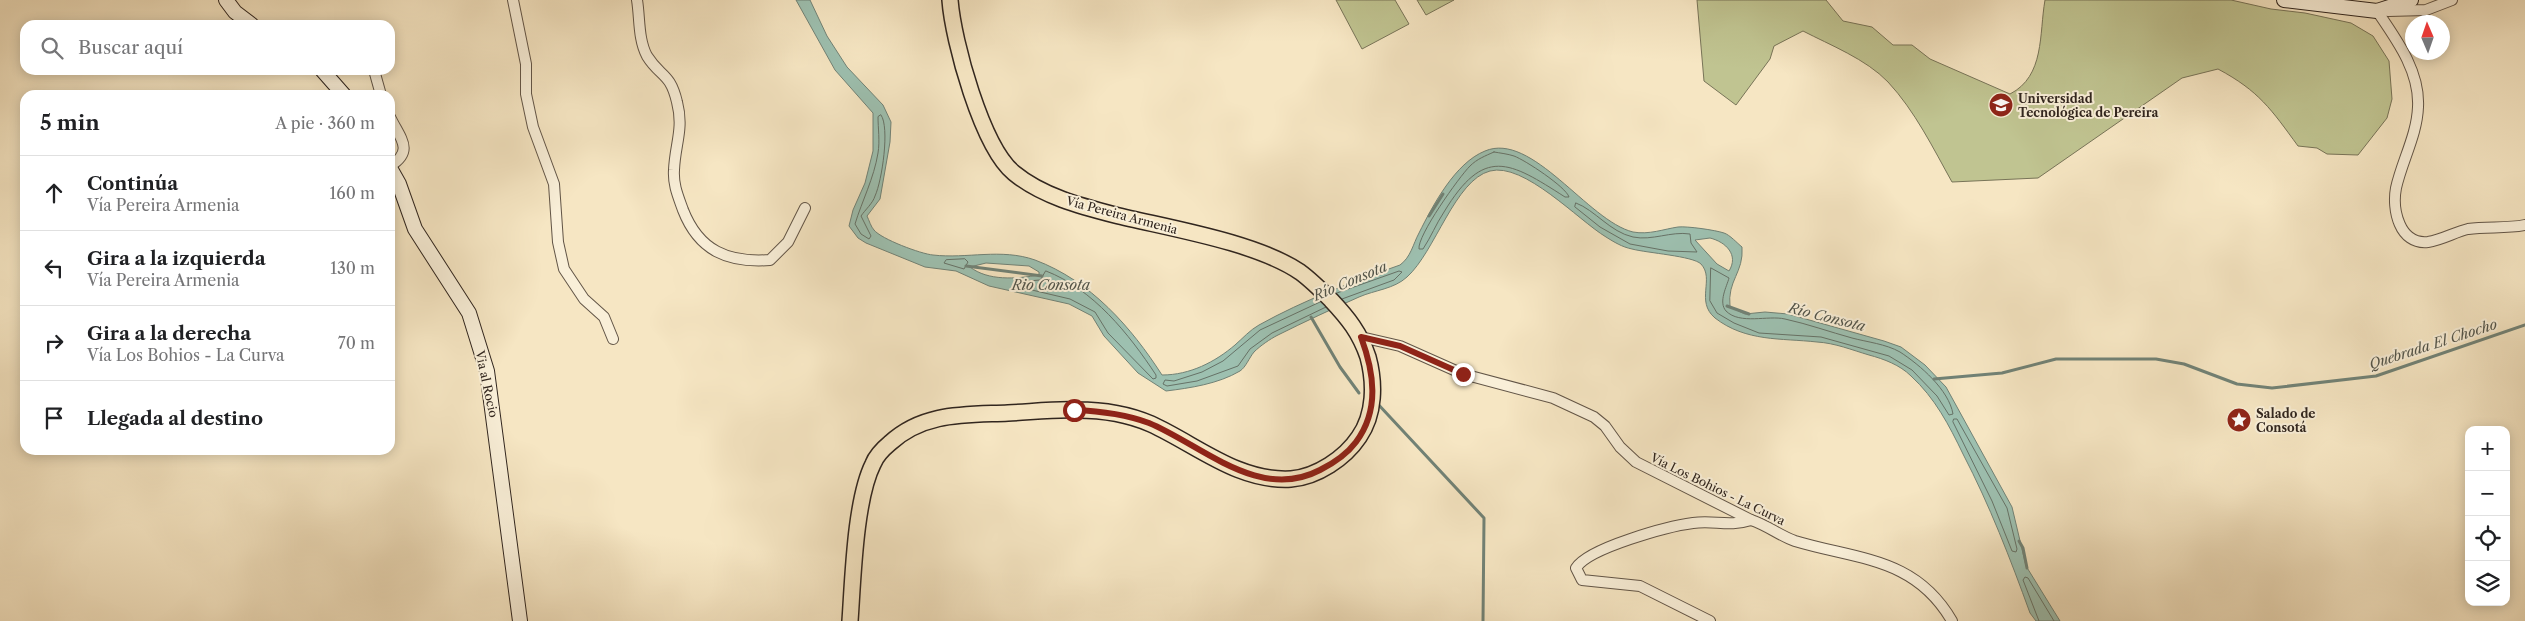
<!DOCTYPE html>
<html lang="es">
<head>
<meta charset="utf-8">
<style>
  body { margin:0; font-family:"Libre Caslon Text",serif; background:#f6f6f6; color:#202124 }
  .controls { position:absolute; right:15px; bottom:15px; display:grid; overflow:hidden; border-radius:10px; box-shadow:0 2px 12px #0003 }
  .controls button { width:45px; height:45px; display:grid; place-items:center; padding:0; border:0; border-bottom:1px solid #e0e0e0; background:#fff; color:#202124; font:25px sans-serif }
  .compass { position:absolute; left:2405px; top:15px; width:45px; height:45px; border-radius:50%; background:#fff; box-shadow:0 2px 12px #0003; rotate:358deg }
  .stop { position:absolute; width:15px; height:15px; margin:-11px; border:4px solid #8f2418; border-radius:50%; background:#fff }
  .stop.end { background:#8f2418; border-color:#fff; box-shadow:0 1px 5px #0008 }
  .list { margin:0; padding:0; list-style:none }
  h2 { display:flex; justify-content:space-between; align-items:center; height:65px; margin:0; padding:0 20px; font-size:21px }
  h2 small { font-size:16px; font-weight:400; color:#757577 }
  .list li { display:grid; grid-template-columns:32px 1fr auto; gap:15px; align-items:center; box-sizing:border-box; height:75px; padding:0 20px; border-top:1px solid #e0e0e0 }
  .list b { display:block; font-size:19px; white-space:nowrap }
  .list p { margin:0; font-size:16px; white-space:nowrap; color:#757577 }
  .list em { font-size:16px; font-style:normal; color:#757577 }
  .icon { flex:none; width:28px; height:28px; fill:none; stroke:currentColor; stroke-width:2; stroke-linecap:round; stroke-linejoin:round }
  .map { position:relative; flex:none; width:2525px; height:621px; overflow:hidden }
  .search { position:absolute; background:#fff; box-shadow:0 2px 12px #0003; left:20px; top:20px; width:375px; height:55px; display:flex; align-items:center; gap:12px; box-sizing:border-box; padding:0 18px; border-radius:15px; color:#757577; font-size:19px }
  .panel { position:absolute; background:#fff; box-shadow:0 2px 12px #0003; left:20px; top:90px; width:375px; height:365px; border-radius:15px }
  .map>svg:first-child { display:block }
</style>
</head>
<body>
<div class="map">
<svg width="2525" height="621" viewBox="0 0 2525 621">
  <rect width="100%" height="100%" fill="#f6e6c3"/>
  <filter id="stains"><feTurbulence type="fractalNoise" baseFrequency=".004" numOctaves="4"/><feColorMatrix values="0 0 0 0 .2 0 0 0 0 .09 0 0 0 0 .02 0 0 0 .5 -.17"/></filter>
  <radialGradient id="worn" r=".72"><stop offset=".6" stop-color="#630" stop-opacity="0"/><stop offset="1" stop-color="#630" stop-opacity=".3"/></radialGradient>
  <g fill="#c0c491" stroke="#787458">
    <path d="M1336,0H1395L1409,24L1362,49Z"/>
    <path d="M1417,0H1454L1426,15Z"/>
    <path d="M1697,0H1826L1843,21L1872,27L1893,45H1912L1930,59L2010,94C2045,76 2039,34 2045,0H2231L2271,9L2305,13L2351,23L2373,36L2389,61L2392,99L2387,118L2358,155L2327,154L2317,148L2298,146C2271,109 2259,91 2218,69L2182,78L2038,178L1952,182C1933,148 1915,111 1888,82C1866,59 1830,45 1803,31L1774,46L1770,59L1736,105L1704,81Z"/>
  </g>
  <path fill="#9dc0b0" stroke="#718276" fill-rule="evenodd" d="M796,0H810L827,36L847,67L883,105L891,122L890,142L880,199L867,216C869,220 871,227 874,230C881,239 921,254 933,255C967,259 1001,248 1035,260C1091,281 1131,327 1162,375C1190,375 1215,362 1235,345C1243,338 1250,330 1259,325C1304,300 1352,282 1400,265C1411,257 1413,244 1419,233C1433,205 1455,163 1485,151C1532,131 1588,221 1633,232C1649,235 1664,229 1678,227C1687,226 1715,230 1724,233C1730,235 1737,243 1742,247C1744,273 1727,280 1730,307L1745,314L1765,312L1788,314L1884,341L1901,347L1925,365L1946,387L2012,507L2026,566L2060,621H2036L2030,613C2010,558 1990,506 1963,454C1949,425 1935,398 1911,376C1900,365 1884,359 1869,355C1852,350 1835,343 1817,342C1781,338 1746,342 1715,318C1695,301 1715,279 1701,264C1693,256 1647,253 1632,249C1622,247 1614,242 1606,237C1578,220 1524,162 1490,171C1455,180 1435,252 1407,277C1394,289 1375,290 1359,297C1332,309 1304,322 1278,335C1270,339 1260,346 1254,352C1249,358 1246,367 1240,371C1218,384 1190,388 1166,391L1138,373L1104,336L1092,316L1069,304L989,286L956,271L925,267L866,243L858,238L849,226L853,210L865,183L873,151V113L835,70ZM1710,238C1726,242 1739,255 1729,271L1717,264L1695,240ZM986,263L1029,266L1039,272V275C1016,279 988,281 970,267Z"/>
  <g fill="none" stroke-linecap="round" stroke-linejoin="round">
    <g stroke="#667267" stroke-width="1">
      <path d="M881,115C890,127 882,181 875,196C873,203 865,210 861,216L871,236L869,239L861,234L855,224C862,201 874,178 878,153C880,141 878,128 878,117Z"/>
      <path d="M1494,152C1500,153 1508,154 1514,156C1525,160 1566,187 1569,197H1565C1509,161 1484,146 1444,212C1436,224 1431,237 1423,249H1419C1417,236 1459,177 1470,166C1477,159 1485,156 1494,152Z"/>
      <path d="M1576,203C1595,210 1610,232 1633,237C1652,241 1671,231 1690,234L1691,243L1697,252L1668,251L1630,244L1600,227L1575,207Z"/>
      <path d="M965,259L968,262L964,269L944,263L946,260Z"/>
      <path d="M1711,268L1729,278C1727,286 1718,302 1726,311C1740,325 1768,315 1785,319C1808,324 1830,332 1852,338C1867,342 1886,344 1900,352C1920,365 1949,390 1953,414L1949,415L1937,396L1912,370L1889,356L1821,337L1759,333L1734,323L1717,313L1710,301Z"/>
      <path d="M1046,271C1093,289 1129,334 1156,375V378L1153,379L1108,333L1095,312L1070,299L1015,286L1017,282L1040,280Z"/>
      <path d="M1337,293L1399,271L1402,272L1394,280L1342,299"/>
      <path d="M1320,302L1260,330L1223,361L1202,372L1174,381L1165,380L1163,384L1167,386L1197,381L1238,366L1250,349L1272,333L1326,307"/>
      <path d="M1954,419H1957L2007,508L2017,549L2016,552L2012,551L1992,501L1953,422Z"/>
      <path d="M2039,621L2023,580L2025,577L2028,578L2054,621"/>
    </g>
    <g stroke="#718276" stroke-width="3">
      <path d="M1429,216L1443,194"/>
      <path d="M966,266L1042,276"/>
      <path d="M1727,306L1749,314"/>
      <path d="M1311,317L1340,367L1359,393"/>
      <path d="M1934,379L2002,373L2056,359H2156L2184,364L2237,384L2272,388L2376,376L2525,325"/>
      <path d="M1376,402L1484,518L1483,621"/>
      <path d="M2019,541L2023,548L2027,568"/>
    </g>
    <defs>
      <g id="street">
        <path d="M513,0L526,64V94L533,127L554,184L558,242L564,269L584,299L604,317L613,339"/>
        <path d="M637,0C640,18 638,39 647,56C660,77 670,72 677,102C684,129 675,144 674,170C673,185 678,196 683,210C699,251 728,263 770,260L788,242L805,208"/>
        <path d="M2377,11C2396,39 2420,71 2418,107C2417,135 2402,161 2396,188C2392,209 2399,245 2428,242C2442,240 2455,232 2468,229C2487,226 2506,229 2525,225"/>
        <path d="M2388,11L2426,10L2452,0"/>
        <path d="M374,70L381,95"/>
        <path d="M390,117C400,138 415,151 390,166"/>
        <path d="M1361,337L1400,346L1463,374L1553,398L1594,417L1605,426L1620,447L1636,462L1751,520C1767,525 1780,536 1795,541C1858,560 1915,557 1952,621"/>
        <path d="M1710,621L1640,586L1582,580L1576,568C1588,548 1669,526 1693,523C1714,520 1729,527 1751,520"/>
      </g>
      <g id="secondary">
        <path d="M226,0L235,12L252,25"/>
        <path d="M2284,0L2377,11L2411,0"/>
        <path d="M322,70L344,95"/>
        <path d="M390,168L399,184L415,229L469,313L487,371L520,621"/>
      </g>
      <path id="primary" d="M850,621C853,579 855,500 873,464C876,456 884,448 890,443C924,412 965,415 1008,413C1030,412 1054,409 1077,410C1101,410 1128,414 1151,424C1197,445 1238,482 1291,479C1317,477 1345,458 1359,437C1375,414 1375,383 1368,357C1360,333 1348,318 1331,300C1321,290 1311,280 1300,272C1256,242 1168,228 1115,215C1080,206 1042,196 1014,173C982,147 953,41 950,0"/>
    </defs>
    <use href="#street" stroke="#625547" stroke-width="12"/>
    <use href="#secondary" stroke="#30251e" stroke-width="16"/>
    <use href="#primary" stroke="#30251e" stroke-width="18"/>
    <use href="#street" stroke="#f9efd8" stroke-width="10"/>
    <use href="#secondary" stroke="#f9efd8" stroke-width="14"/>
    <use href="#primary" stroke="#f6e6c3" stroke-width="15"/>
  </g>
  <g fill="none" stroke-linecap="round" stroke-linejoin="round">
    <path stroke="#8f2418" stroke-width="6" d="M1074,410C1099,411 1125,414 1149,423C1202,445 1259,502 1320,470C1334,463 1347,454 1356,442C1380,410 1374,372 1361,337L1400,346L1463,374"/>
  </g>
  <defs>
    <symbol id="university-disc" viewBox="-11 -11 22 22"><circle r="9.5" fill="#8f2418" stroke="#f9efd8"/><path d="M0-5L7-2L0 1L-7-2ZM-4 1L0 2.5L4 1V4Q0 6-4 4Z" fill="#fff"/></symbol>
    <symbol id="sight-disc" viewBox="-11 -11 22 22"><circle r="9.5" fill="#8f2418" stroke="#f9efd8"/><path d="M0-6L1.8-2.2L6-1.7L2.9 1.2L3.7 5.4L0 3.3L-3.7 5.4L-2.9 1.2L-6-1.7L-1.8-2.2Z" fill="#fff"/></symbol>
  </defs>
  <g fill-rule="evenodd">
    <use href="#university-disc" x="1987" y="91" width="28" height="28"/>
    <use href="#sight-disc" x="2225" y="406" width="28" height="28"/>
  </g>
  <g text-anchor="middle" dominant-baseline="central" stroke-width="4" stroke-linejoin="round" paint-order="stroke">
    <g font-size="12" font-weight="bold" fill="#30251e" stroke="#f9efd8" text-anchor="start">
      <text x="2018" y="98">Universidad<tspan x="2018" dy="14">Tecnológica de Pereira</tspan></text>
      <text x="2256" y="413">Salado de<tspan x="2256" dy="14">Consotá</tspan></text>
    </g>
    <g font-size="12" fill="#30251e" stroke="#f9efd8">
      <text transform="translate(1122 215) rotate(15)">Vía Pereira Armenia</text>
      <text transform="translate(487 384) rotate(78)">Via al Rocio</text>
      <text transform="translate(1718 489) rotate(26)">Vía Los Bohios - La Curva</text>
    </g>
    <g font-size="14" font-style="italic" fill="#51544a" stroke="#f9efd8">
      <text transform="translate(1350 281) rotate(-23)">Río Consota</text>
      <text x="1051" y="285">Rio Consota</text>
      <text transform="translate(1827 317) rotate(14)">Río Consota</text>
      <text transform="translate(2433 344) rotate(-18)">Quebrada El Chocho</text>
    </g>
  </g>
  <rect width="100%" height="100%" filter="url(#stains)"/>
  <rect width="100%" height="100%" fill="url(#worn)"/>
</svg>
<div class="controls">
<button>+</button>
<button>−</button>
<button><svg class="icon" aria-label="locate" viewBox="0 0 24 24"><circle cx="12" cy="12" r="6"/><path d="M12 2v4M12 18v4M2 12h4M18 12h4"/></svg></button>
<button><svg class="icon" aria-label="layers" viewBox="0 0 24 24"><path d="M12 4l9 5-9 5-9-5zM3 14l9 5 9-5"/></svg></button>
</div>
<svg class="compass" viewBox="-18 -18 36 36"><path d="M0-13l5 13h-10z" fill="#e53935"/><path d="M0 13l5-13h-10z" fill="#757577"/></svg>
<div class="stop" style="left:1074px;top:410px"></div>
<div class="stop end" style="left:1463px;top:374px"></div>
<div class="search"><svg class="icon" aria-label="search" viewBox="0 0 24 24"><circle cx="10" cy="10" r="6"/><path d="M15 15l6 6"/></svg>Buscar aquí</div>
<section class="panel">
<h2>5 min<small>A pie · 360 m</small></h2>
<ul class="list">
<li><svg class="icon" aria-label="ahead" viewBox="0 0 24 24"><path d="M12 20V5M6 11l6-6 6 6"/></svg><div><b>Continúa</b><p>Vía Pereira Armenia</p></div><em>160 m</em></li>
<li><svg class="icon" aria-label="left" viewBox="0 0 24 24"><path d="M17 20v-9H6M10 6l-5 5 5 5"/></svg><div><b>Gira a la izquierda</b><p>Vía Pereira Armenia</p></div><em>130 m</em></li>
<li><svg class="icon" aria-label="right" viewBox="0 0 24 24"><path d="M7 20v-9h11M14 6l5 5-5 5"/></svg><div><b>Gira a la derecha</b><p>Vía Los Bohios - La Curva</p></div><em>70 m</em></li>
<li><svg class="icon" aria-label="arrive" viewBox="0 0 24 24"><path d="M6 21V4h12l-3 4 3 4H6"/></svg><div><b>Llegada al destino</b></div></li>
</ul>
</section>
</div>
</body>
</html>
